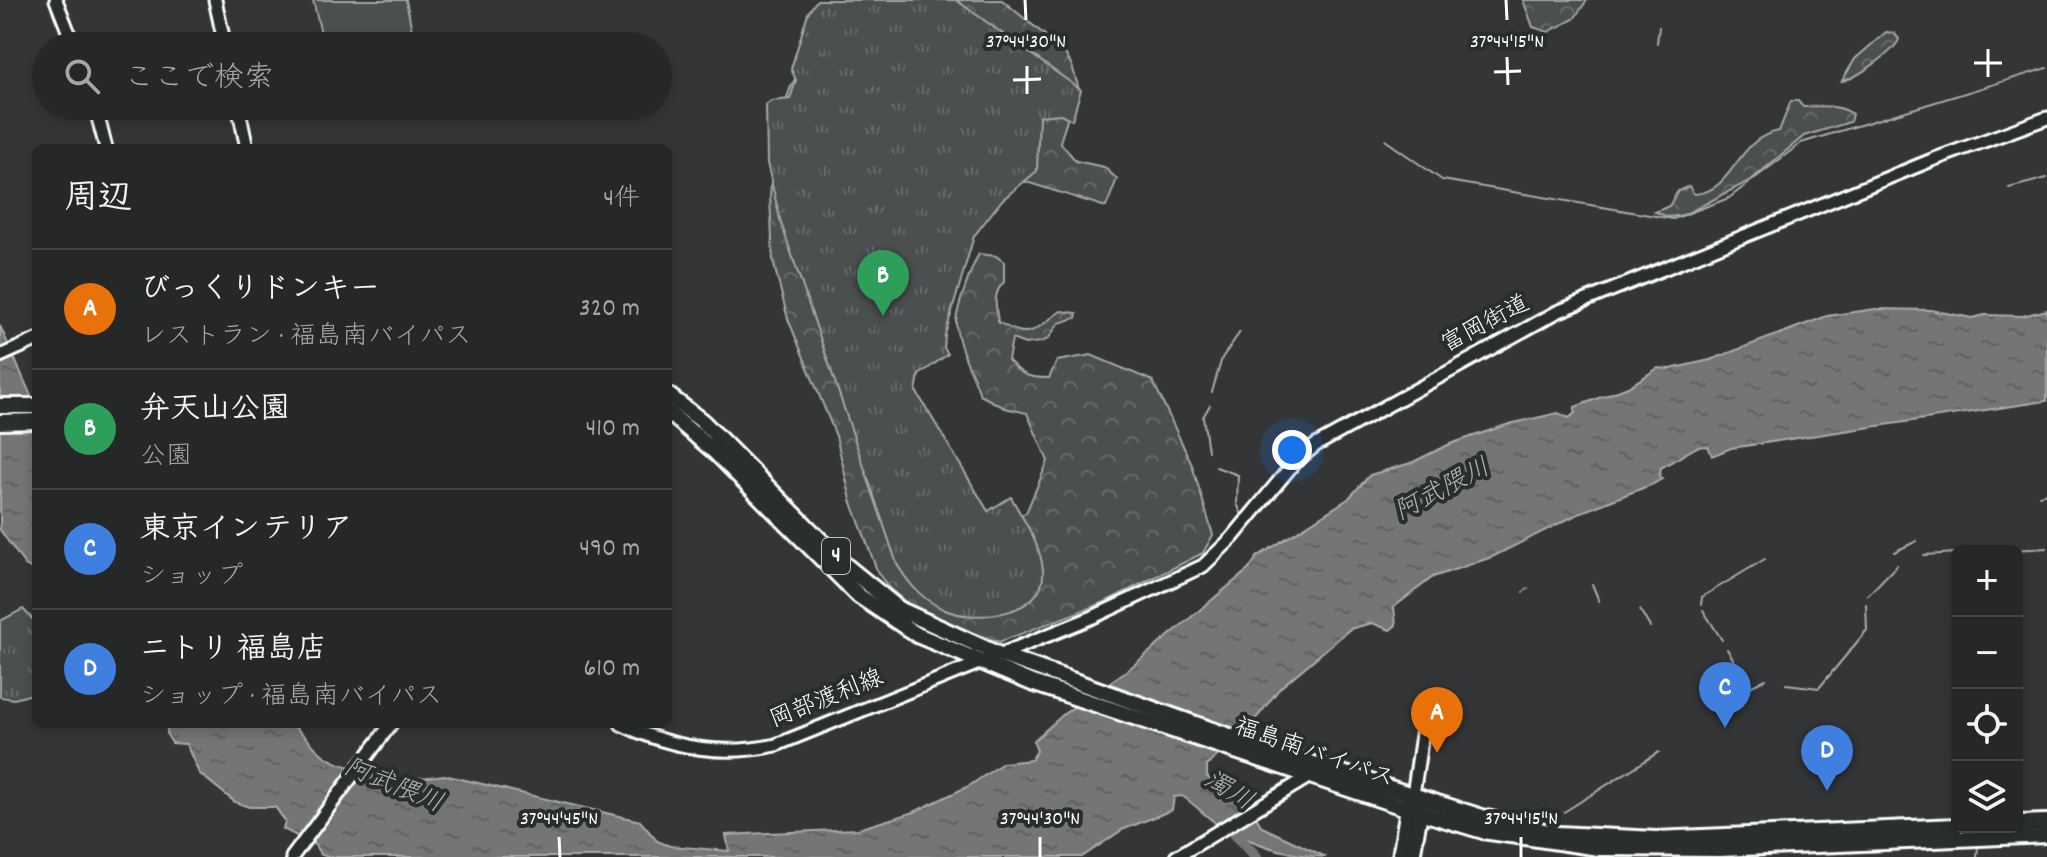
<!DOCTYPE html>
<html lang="ja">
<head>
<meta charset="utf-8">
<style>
  body { margin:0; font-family:Dekko,"Klee One",sans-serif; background:#323434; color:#f1f3f6 }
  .controls { position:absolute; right:24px; bottom:24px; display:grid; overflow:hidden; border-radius:12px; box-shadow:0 4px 12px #0003 }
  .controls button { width:72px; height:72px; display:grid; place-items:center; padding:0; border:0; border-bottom:2px solid #424445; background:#262828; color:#f1f3f6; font:40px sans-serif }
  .you { position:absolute; left:1292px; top:450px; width:28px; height:28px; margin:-20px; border:6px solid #fff; border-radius:50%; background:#1a73e8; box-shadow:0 0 0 12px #1a73e833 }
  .badge { display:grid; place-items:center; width:52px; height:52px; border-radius:50%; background:#ff9aa2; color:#fff; font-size:26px; font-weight:700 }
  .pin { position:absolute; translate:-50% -66px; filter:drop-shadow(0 2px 4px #0008) }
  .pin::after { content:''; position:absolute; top:42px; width:28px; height:24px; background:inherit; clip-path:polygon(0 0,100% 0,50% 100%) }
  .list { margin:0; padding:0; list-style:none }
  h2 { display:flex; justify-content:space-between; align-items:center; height:104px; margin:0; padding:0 32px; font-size:34px }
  h2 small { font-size:26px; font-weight:400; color:#a4a6a8 }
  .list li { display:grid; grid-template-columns:52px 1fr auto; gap:24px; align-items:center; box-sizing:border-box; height:120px; padding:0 32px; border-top:2px solid #424445 }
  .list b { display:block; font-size:30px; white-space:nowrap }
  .list p { margin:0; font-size:26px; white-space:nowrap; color:#a4a6a8 }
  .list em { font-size:26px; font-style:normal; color:#a4a6a8 }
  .icon { flex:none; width:44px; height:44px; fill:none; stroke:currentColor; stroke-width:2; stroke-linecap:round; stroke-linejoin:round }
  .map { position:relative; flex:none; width:2047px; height:857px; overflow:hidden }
  .search { position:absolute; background:#262828; box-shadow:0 4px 12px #0003; left:32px; top:32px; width:640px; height:88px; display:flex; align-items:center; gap:20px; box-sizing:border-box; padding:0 28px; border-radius:44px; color:#a4a6a8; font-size:30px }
  .panel { position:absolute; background:#262828; box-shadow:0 4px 12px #0003; left:32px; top:144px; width:640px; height:584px; border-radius:12px }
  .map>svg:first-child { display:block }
</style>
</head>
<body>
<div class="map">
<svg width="2047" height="857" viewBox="0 0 2047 857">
  <defs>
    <pattern id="forest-crowns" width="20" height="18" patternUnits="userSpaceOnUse" patternTransform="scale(2)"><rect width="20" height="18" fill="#4c4f50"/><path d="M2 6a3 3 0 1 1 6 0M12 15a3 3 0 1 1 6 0" fill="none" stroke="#67696a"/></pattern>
    <pattern id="park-tufts" width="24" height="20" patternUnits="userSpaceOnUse" patternTransform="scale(2)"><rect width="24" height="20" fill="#4c4f50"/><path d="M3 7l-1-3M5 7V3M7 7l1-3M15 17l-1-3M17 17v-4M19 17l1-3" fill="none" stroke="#67696a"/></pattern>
    <pattern id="water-ripples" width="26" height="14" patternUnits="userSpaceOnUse" patternTransform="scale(2)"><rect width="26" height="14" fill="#737576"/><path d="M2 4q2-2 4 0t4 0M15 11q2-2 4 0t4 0" fill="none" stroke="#606061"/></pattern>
  </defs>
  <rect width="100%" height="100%" fill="#333536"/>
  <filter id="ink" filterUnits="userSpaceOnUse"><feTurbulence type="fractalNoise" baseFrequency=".0125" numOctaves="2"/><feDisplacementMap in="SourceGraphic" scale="16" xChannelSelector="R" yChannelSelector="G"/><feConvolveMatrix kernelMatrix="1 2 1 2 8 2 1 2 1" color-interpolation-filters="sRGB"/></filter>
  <g filter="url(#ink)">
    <path fill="#4c4f50" stroke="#a6a7a8" stroke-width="2" d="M313,0H406L415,46H324Z"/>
    <g fill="url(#forest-crowns)" stroke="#a6a7a8" stroke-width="2">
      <path d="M845,0H1002L1063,50L1072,66L1078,86L1060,142L1076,161L1104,167L1117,179L1106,207L1020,180L992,186L905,384L969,516L1006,520L1026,513L1048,461L1027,413L1005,408L980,395C973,372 958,349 956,324C955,312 972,266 979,254L996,256L1004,262V282C992,294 996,306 998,322C1031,341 1032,331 1061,311L1077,313L1076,318L1059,323L1048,339L1041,342L1025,344L1012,339L1008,360C1022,376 1029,378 1049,378L1057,361L1091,355L1153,381L1192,465L1213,535L1203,553L1105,602L999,642L921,615L889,588L878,573L851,500L836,436L788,319L773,261L770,197L774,137L790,89L816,37Z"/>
      <path d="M1523,0H1587L1574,19L1548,32L1533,27Z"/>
      <path d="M1886,32L1894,33L1899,39C1895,52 1855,79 1842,81L1855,59Z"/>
      <path d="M1791,101H1798L1803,107C1817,106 1841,104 1852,114L1850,122L1804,136L1751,180L1684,215L1669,217L1655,212L1669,206L1678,191L1689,186L1694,194C1735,192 1735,138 1779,131Z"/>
    </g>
    <g fill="url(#park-tufts)" stroke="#a6a7a8" stroke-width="2">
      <path d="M817,0H956L1081,90L1072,120L1061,114L1039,116L1037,171L1002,200L974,236L945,335L944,348L948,354L919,375L916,391L988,511L1011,497C1023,519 1041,545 1043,570C1047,616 974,623 945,610C923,600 909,585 897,564L781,223L767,163L766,105L771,101L790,99L796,80L791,69L808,13Z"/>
      <path d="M23,609L36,623V693L14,699L0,697V621Z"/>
    </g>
    <g fill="url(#water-ripples)" stroke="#abacad" stroke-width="2">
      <path d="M1875,309L1931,310L1972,318L1985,315L2022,316L2047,310V401L1731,448L1712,456L1708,446L1697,447L1661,468L1659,477L1662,479L1653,484L1582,512L1492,557L1433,577L1394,607L1396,625L1390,630L1372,623L1350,629L1280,688L1259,715L1207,766V776L1221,791L1250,807L1262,827L1326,857C1290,857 1254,844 1222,827C1209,820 1196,805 1182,796L1174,797L1172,810L1122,830L1082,857H327L320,854L315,845L283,829L285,821L275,807H249L235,802L199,773L186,744L172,743L167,735V724H289C305,731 313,750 328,758C349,771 364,765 389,782L444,775L640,821L657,841L670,846L729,851L726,835L858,829L914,812L969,786L1003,763L1031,760L1037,751L1033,741L1065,713L1129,669L1249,569L1257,557L1348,499L1370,475L1411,463L1450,444L1509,424L1558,413L1569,418L1575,413V407L1628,387L1658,368L1670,369L1710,360L1827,316Z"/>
      <path d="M0,326L36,407V571L25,565L0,530Z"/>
    </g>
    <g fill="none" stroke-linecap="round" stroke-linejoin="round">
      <g stroke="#abacad" stroke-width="2">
        <path d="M1657,43L1659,27"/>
        <path d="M1385,140L1442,180L1673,219L1729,198L1801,143L2047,68"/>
        <path d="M2009,188L2047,178"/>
        <path d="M1212,392L1222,358L1240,332"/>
        <path d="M1208,451L1203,417L1210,405"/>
        <path d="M1216,467L1238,475L1237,504L1243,517"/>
        <path d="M2039,495L2047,493"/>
        <path d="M1995,551L2047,548"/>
        <path d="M1894,552L1917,541"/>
        <path d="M1924,555L1957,553"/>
        <path d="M1592,584L1599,601"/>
        <path d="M1523,592L1528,589"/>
        <path d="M1868,595L1897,565"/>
        <path d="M1701,605L1702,597L1765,559"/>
        <path d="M1640,610L1650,627"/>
        <path d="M1703,610L1722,640"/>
        <path d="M1727,649L1750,687L1766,679"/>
        <path d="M1786,684L1819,688L1867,630L1866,604"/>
        <path d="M1564,812L1659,752"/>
        <path d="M1977,857L1978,847"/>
      </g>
      <path stroke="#737576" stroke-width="12" d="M1223,820L1256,857"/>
      <defs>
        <g id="secondary">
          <path d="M56,0L74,46"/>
          <path d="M215,0L225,46"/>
          <path d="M95,106L106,148"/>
          <path d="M238,106L247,148"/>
          <path d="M0,356L36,340"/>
          <path d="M621,724C671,748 722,757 776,745L1093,617L1203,566L1232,538L1294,463L1316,445L1557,312L1932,160L2047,118"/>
          <path d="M1413,795L1426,708"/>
          <path d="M292,857L391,724"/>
          <path d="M1176,857L1310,776"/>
        </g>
        <g id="highway">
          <path d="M668,395L702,421L845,565L899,609L998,654L1269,750L1482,817L1558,834L1656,839L1957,826"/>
          <path d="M0,406H36"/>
          <path d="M668,412L716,453L859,596L917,635L1032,683L1406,808L1483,831L1599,848L1720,849L2047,835"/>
          <path d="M0,422L36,421"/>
          <path d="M2017,823L2047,822"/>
          <path d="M1400,857L1409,802"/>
          <path d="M1412,857L1420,812L1417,806"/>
        </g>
      </defs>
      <use href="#secondary" stroke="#fff" stroke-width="17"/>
      <use href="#highway" stroke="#fff" stroke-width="20"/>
      <use href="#secondary" stroke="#2a2d2e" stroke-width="11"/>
      <use href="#highway" stroke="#2a2d2e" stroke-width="14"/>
    </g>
  </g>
  <path fill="none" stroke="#fff" stroke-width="3" d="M1025,0L1026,20M1506,0L1507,20M1988,49V77M1507,57L1508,85M1974,63H2002M1027,66V94M1494,72L1521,71M1013,80L1041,79M559,837L560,857M1040,837V857M1521,837V857"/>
  <g text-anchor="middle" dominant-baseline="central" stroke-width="8" stroke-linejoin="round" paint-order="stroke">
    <rect fill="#2a2d2e" stroke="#bfc0c0" stroke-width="2" x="822" y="538" width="28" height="36" rx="6"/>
    <g font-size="22" font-weight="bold" fill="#fff">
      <text x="836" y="556">4</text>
    </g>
    <g font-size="24" fill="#fff" stroke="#2a2d2e">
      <text transform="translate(1486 325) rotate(-28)">富岡街道</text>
      <text transform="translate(827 700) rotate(-22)">岡部渡利線</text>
      <text transform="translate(1314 754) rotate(19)">福島南バイパス</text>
    </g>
    <g font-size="26" font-style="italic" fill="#b2b3b4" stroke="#2a2d2e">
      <text transform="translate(1443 491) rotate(-28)">阿武隈川</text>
      <text transform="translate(393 787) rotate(22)">阿武隈川</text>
      <text transform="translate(1228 792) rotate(31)">濁川</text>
    </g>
  </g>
  <g font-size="20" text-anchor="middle" fill="#fff" stroke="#2a2d2e" stroke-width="8" stroke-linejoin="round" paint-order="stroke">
    <text x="1026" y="47">37°44'30"N</text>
    <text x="1507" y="47">37°44'15"N</text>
    <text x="559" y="824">37°44'45"N</text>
    <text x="1040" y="824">37°44'30"N</text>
    <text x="1521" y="824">37°44'15"N</text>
  </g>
</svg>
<div class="controls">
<button>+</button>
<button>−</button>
<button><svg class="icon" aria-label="locate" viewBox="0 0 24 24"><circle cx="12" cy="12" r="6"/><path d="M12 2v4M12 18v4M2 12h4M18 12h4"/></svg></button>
<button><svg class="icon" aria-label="layers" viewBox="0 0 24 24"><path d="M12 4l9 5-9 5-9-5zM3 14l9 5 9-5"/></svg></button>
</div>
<div class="you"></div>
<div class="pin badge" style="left:1437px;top:753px;background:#e8710a">A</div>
<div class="pin badge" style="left:883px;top:316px;background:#2e9e5b">B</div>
<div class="pin badge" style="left:1725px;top:728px;background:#3f7fe0">C</div>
<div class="pin badge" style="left:1827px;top:791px;background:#3f7fe0">D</div>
<div class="search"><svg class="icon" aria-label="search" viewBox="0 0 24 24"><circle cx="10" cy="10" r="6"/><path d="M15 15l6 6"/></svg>ここで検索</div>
<section class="panel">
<h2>周辺<small>4件</small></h2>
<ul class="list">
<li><span class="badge" style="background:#e8710a">A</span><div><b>びっくりドンキー</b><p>レストラン · 福島南バイパス</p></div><em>320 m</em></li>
<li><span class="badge" style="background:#2e9e5b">B</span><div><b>弁天山公園</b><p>公園</p></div><em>410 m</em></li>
<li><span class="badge" style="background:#3f7fe0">C</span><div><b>東京インテリア</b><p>ショップ</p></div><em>490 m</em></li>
<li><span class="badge" style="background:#3f7fe0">D</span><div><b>ニトリ 福島店</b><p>ショップ · 福島南バイパス</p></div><em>610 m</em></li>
</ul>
</section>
</div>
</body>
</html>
